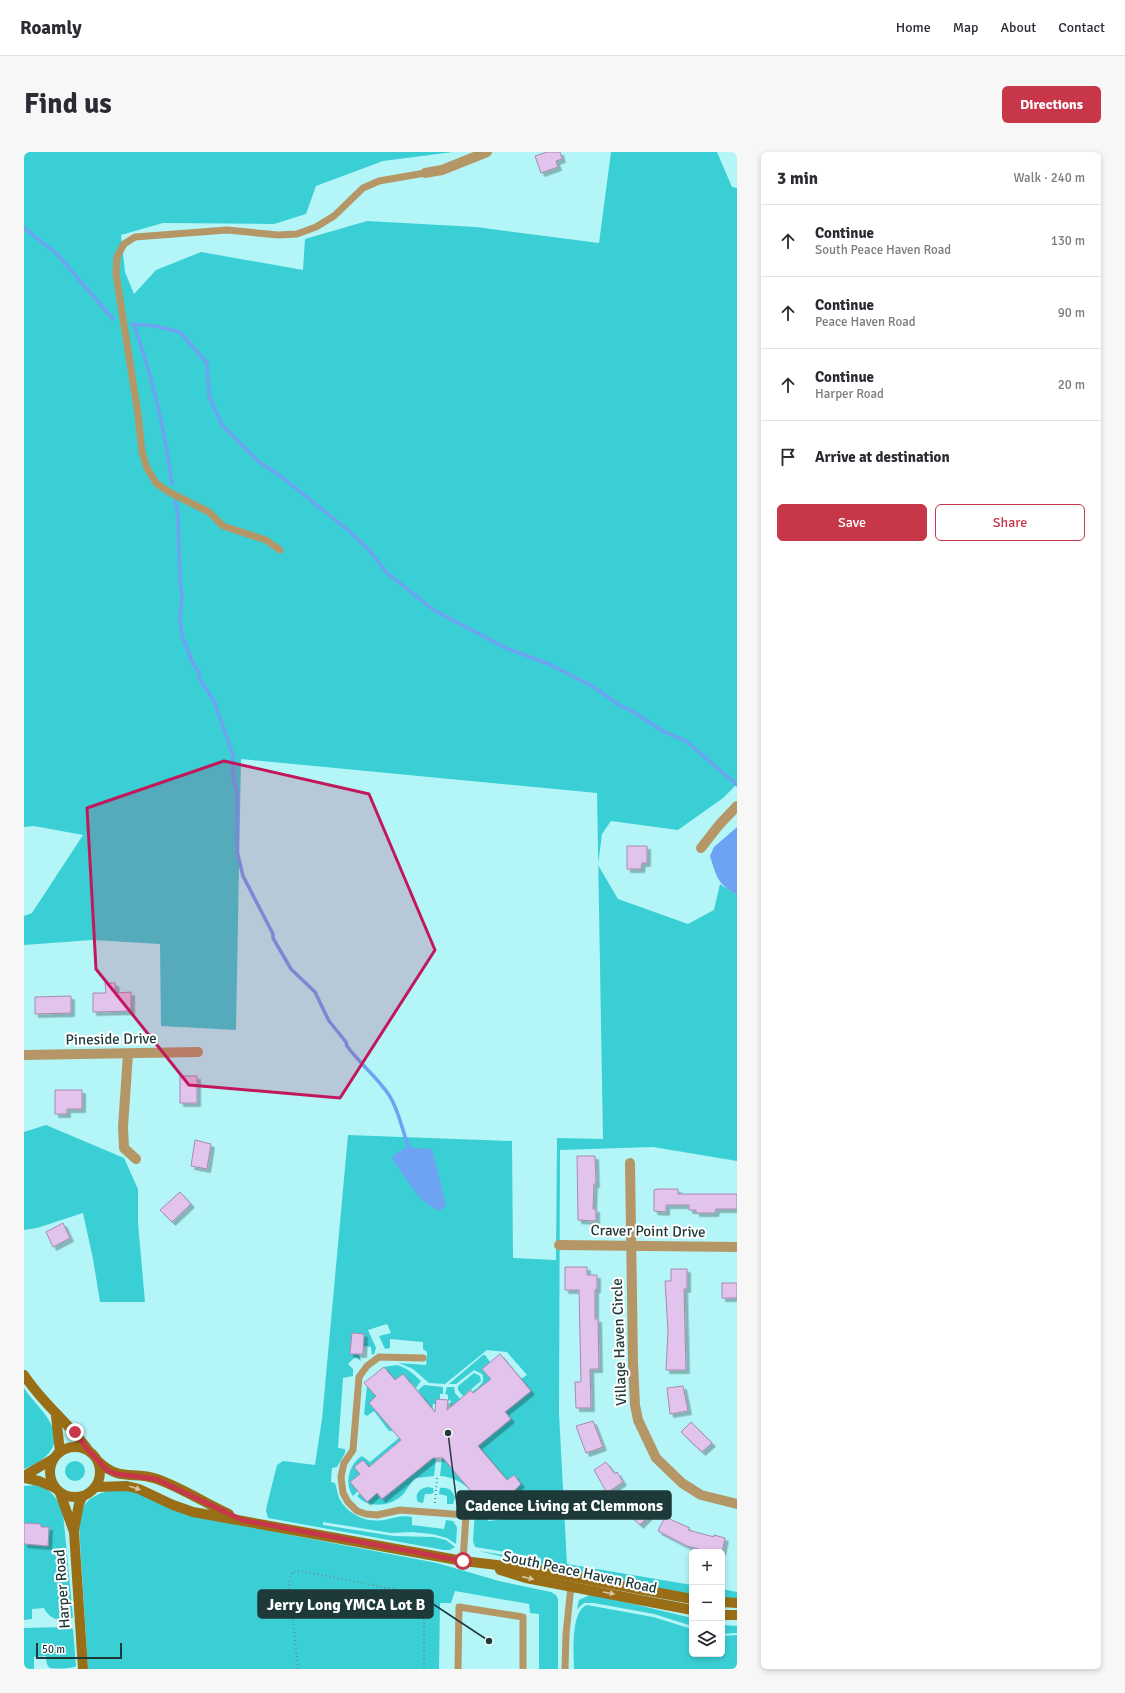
<!DOCTYPE html>
<html lang="en">
<head>
<meta charset="utf-8">
<style>
  body { margin:0; font-family:Signika,sans-serif; background:#f7f7f7; color:#2b2b33 }
  .controls { position:absolute; right:12px; bottom:12px; display:grid; overflow:hidden; border-radius:6px; box-shadow:0 2px 6px #0003 }
  .controls button { width:36px; height:36px; display:grid; place-items:center; padding:0; border:0; border-bottom:1px solid #e1e1e2; background:#fff; color:#2b2b33; font:20px sans-serif }
  .scale { position:absolute; left:12px; bottom:10px; width:86px; box-sizing:border-box; padding-left:4px; border:2px solid #1e393a; border-top:0; font-size:11px; line-height:14px; white-space:nowrap; color:#1e393a; -webkit-text-stroke:3px #fff; paint-order:stroke }
  .stop { position:absolute; width:12px; height:12px; margin:-9px; border:3px solid #c73649; border-radius:50%; background:#fff }
  .stop.end { background:#c73649; border-color:#fff; box-shadow:0 1px 4px #0008 }
  .list { margin:0; padding:0; list-style:none }
  h2 { display:flex; justify-content:space-between; align-items:center; height:52px; margin:0; padding:0 16px; font-size:17px }
  h2 small { font-size:13px; font-weight:400; color:#7c7c81 }
  .list li { display:grid; grid-template-columns:26px 1fr auto; gap:12px; align-items:center; box-sizing:border-box; height:72px; padding:0 16px; border-top:1px solid #e1e1e2 }
  .list b { display:block; font-size:15px; white-space:nowrap }
  .list p { margin:0; font-size:13px; white-space:nowrap; color:#7c7c81 }
  .list em { font-size:13px; font-style:normal; color:#7c7c81 }
  .actions { display:flex; gap:8px; padding:12px 16px }
  .actions a { flex:1; padding:9px 0; border:1px solid #c73649; border-radius:6px; text-align:center; font-size:14px; color:#c73649 }
  .actions .main { background:#c73649; color:#fff }
  .icon { flex:none; width:22px; height:22px; fill:none; stroke:currentColor; stroke-width:2; stroke-linecap:round; stroke-linejoin:round }
  .map { position:relative; flex:none; width:713px; height:1517px; overflow:hidden; border-radius:6px }
  header { display:flex; align-items:center; gap:24px; box-sizing:border-box; height:56px; padding:0 20px; background:#fff; border-bottom:1px solid #e1e1e2 }
  header strong { font-size:19px }
  nav { display:flex; gap:22px; margin-inline-start:auto; font-size:14px }
  .intro { display:flex; align-items:center; justify-content:space-between; box-sizing:border-box; height:96px; padding:0 24px }
  h1 { margin:0; font-size:28px }
  .button { padding:10px 18px; border-radius:6px; background:#c73649; color:#fff; font-size:14px; font-weight:700 }
  main { display:flex; gap:24px; padding:0 24px }
  aside { flex:1; background:#fff; border-radius:6px; box-shadow:0 2px 6px #0003 }
  .map>svg:first-child { display:block }
</style>
</head>
<body>
<header>
<strong>Roamly</strong>
<nav><a>Home</a><a>Map</a><a>About</a><a>Contact</a></nav>
</header>
<div class="intro"><h1>Find us</h1><a class="button">Directions</a></div>
<main>
<div class="map">
<svg width="713" height="1517" viewBox="0 0 713 1517">
  <defs>
    <filter id="shadow"><feDropShadow dx="3.5" dy="3.5" stdDeviation="0" flood-color="#0004"/></filter>
  </defs>
  <rect width="100%" height="100%" fill="#b4f6f8"/>
  <g fill="#3acfd4">
    <path d="M0,0H429L359,9L292,34L282,62L250,72L139,71L97,83L101,120L110,142L132,118L177,100L279,118L281,87L343,69L452,75L575,91L587,0H693L708,35L713,36V632L699,646L654,678L587,669L578,682L574,713L594,747L664,772L690,758L696,732L713,743V1009L629,995L536,998L535,1261L543,1412L668,1433V1443L522,1415L455,1399L517,1409V1406L451,1395L449,1389L451,1360L465,1369L480,1367L492,1357L488,1351L496,1344L491,1338L497,1332L490,1323L483,1328L447,1287L457,1291L487,1267L481,1259L507,1239L497,1227L503,1223L483,1200L463,1198L421,1232L405,1231L389,1217L375,1211L402,1213L403,1200L399,1197V1190L366,1187V1196L361,1197L355,1184L367,1181L363,1172L344,1178L352,1196L350,1202L348,1203L347,1195L340,1194V1182L328,1181L326,1201L335,1202L337,1209L331,1205L324,1212L329,1217V1224L319,1226L314,1296L321,1297V1301L313,1315L308,1316L307,1330L311,1331C313,1336 313,1341 315,1346C324,1363 342,1371 360,1368C370,1366 378,1363 388,1365V1373L420,1377L422,1368L429,1369L433,1375L432,1392L423,1386L408,1382L388,1380L367,1381L299,1370V1373L370,1384L410,1385L422,1388L431,1395L426,1398H420L244,1366L242,1359L243,1353L253,1313L259,1309L291,1313L298,1267L324,983L488,989L489,1106L532,1108L533,986L579,987L573,641L217,607L212,878L137,874L136,792L68,788L0,793V764L8,761L59,683L10,674L0,675Z"/>
    <path d="M22,973L100,1006L114,1037V1071L121,1150H76L69,1107L59,1061L13,1076L0,1078V980Z"/>
    <path d="M459,1203H461L466,1210L458,1217L472,1234L449,1241L448,1240C455,1234 462,1231 458,1222L450,1218L432,1232H425Z"/>
    <path d="M373,1213C383,1216 390,1222 397,1229L392,1236L379,1222L371,1228L360,1215Z"/>
    <path d="M450,1221L456,1224L457,1229L439,1244L434,1238V1234Z"/>
    <path d="M400,1233L419,1235V1242H416V1247L412,1252H409L408,1259L397,1258L404,1252L394,1238Z"/>
    <path d="M343,1234L352,1244L345,1251L369,1279H365L350,1259L343,1264L340,1262Z"/>
    <path d="M423,1235H430L431,1241L439,1250L426,1263L427,1249L424,1248V1243L421,1242Z"/>
    <path d="M0,1236C8,1249 22,1260 28,1274C39,1295 18,1311 0,1317Z"/>
    <path d="M376,1285L379,1286L345,1315L339,1308L331,1315L336,1322L326,1330L334,1339L329,1344C320,1331 325,1312 338,1304L346,1310Z"/>
    <path d="M402,1305L412,1306L410,1324L392,1326C385,1331 383,1340 376,1345C364,1355 344,1356 333,1344L336,1341L343,1350L353,1341L358,1347L367,1340L362,1334L365,1332L370,1338L383,1327L382,1317L387,1324L400,1313Z"/>
    <path d="M418,1306L426,1307V1315L437,1328L444,1323L460,1342L454,1348L461,1357L468,1352L476,1361L484,1355L487,1358C477,1368 467,1369 456,1362C452,1356 452,1349 449,1343C442,1331 429,1325 416,1324Z"/>
    <circle cx="51" cy="1319" r="10"/>
    <path d="M13,1333C28,1338 34,1347 39,1361L49,1465C38,1472 25,1467 20,1456L8,1457V1467L0,1468V1392L24,1393L25,1375H17V1372L0,1371V1334Z"/>
    <path d="M404,1335L409,1336L410,1340L407,1342H401L399,1351L394,1350C390,1343 395,1336 404,1335Z"/>
    <path d="M416,1336C424,1335 428,1338 431,1345L429,1352H423V1344L415,1342Z"/>
    <path d="M88,1338L106,1339L214,1373L413,1411L475,1429L527,1440L532,1443L534,1447V1517H515V1462L506,1461L505,1452L431,1439L427,1451H416L415,1517H64L55,1375L56,1374C55,1351 67,1343 88,1338Z"/>
    <path d="M698,1437L713,1440V1448L698,1447Z"/>
    <path d="M568,1442L668,1466V1474L630,1462L570,1451H560L553,1457L555,1448Z"/>
    <path d="M563,1453L629,1465L668,1477V1502H698V1484L713,1483V1517H550C550,1502 546,1459 563,1453Z"/>
    <path d="M698,1473L713,1474V1481L698,1482Z"/>
    <path d="M44,1475L49,1477L52,1514C46,1517 31,1517 26,1516C22,1513 22,1507 22,1504L10,1505V1517H0V1476Z"/>
  </g>
  <g fill="#6ea2f2">
    <path d="M713,675V743C693,731 693,726 686,704L690,695Z"/>
    <path d="M385,994L389,996L408,997L422,1053L416,1059C395,1052 381,1024 368,1007L370,1003Z"/>
  </g>
  <g fill="none" stroke-linecap="round" stroke-linejoin="round">
    <g stroke="#6ea2f2" stroke-width="3.5">
      <path d="M0,76L33,102L89,167"/>
      <path d="M108,172L131,174L156,180L183,211L185,244L198,273L235,310L254,322L325,379L346,399L363,421L411,459L484,497L525,512L570,535L595,553L606,558L640,580L662,589L713,633"/>
      <path d="M110,173C128,224 141,278 148,332"/>
      <path d="M151,349L154,363L156,430L158,442L156,467L158,484L168,509L175,521V526L190,549L209,603V624L213,640V699L219,724L249,782V786L267,817L291,840L305,869L322,890L323,894C336,912 353,925 365,943C376,960 378,980 386,998"/>
    </g>
  </g>
  <g fill="#e2c3ec" stroke="#a789b0" filter="url(#shadow)">
    <path d="M523,0H536L538,7L532,9L534,15L517,21L511,4Z"/>
    <path d="M603,694H623V711H618L617,717H603Z"/>
    <path d="M81,831H91L92,841L107,840V859L69,860V841H82Z"/>
    <path d="M47,844V861L11,862V845Z"/>
    <rect x="156" y="924" width="17" height="27"/>
    <path d="M31,938H58V957H43V962H31Z"/>
    <path d="M171,988L187,992L183,1017L167,1014Z"/>
    <path d="M553,1004H571L572,1032H570L569,1057H572V1069L554,1068Z"/>
    <path d="M634,1037H654V1042H713V1057H692L691,1061H672V1058H665V1053H642V1060L630,1059V1038Z"/>
    <path d="M156,1040L167,1052L148,1070L136,1058Z"/>
    <path d="M39,1071L46,1086L29,1095L22,1080Z"/>
    <path d="M541,1115H563V1123H573V1137L571,1138V1167H574L575,1217H566L567,1256H552L551,1230H557L555,1138H541Z"/>
    <path d="M647,1117H663V1137H660L662,1218H642L644,1179L641,1129H647Z"/>
    <rect x="698" y="1131" width="15" height="15"/>
    <path d="M328,1181L340,1182L339,1202H326Z"/>
    <path d="M476,1202L507,1239L481,1260L487,1267L454,1294L483,1328L490,1323L497,1332L491,1338L496,1344L476,1361L468,1352L462,1357L419,1306H409L358,1347L353,1341L343,1350L326,1330L336,1322L330,1315L339,1308L345,1315L377,1288L345,1251L352,1244L340,1231L360,1215L371,1228L379,1222L411,1260L412,1247L424,1248L423,1258L447,1238L449,1241L467,1227L458,1217Z"/>
    <path d="M659,1234L664,1259L646,1262L643,1236Z"/>
    <path d="M569,1269L579,1295L562,1301L552,1274Z"/>
    <path d="M667,1270L688,1291L678,1300L657,1280Z"/>
    <path d="M582,1310L591,1322L593,1320L599,1330L583,1341L570,1318Z"/>
    <path d="M608,1341L630,1359L616,1373L596,1354Z"/>
    <path d="M641,1365L666,1376L664,1378L690,1385V1383L701,1386L698,1400H686L663,1394L634,1379Z"/>
    <path d="M0,1371L17,1372V1375H25L24,1394L0,1392Z"/>
  </g>
  <g fill="none" stroke-linecap="round" stroke-linejoin="round">
    <g stroke="#659294" stroke-width="2" stroke-dasharray="1 3" stroke-linecap="butt">
      <path d="M411,1351L413,1326"/>
      <path d="M274,1517L265,1429L268,1420L277,1419L400,1443V1517"/>
    </g>
    <g stroke="#b59767" stroke-width="7">
      <path d="M256,398L242,388L199,374L185,360L145,340L132,331L123,316L118,300L114,262L92,122L93,105L100,92L111,85L203,78L254,83L273,82L292,75L310,64L339,36L355,29L401,21"/>
      <path d="M399,1206L355,1205L343,1214L335,1225L329,1298L320,1311L317,1325L319,1341L324,1350L333,1359L342,1362L353,1363L376,1358L442,1363L439,1409"/>
      <path d="M434,1517L435,1455L499,1465V1517"/>
      <path d="M541,1517L542,1482L547,1434"/>
    </g>
    <g stroke="#b59767" stroke-width="10">
      <path d="M401,21L418,18L463,0"/>
      <path d="M677,696L695,673L713,654"/>
      <path d="M104,902L99,975L100,996L112,1007"/>
      <path d="M0,903L174,900"/>
      <path d="M606,1011L609,1211L611,1253L614,1268L632,1306L658,1331L677,1343L713,1352"/>
      <path d="M535,1093L713,1095"/>
    </g>
    <g stroke="#9a6e17" stroke-width="10">
      <path d="M0,1223C19,1252 44,1270 64,1298"/>
      <path d="M32,1264L36,1300"/>
      <circle cx="51" cy="1320" r="25"/>
      <path d="M74,1309C97,1331 109,1318 133,1327C158,1336 181,1351 205,1362"/>
      <path d="M0,1324L29,1307"/>
      <path d="M0,1326L15,1329L31,1336"/>
      <path d="M72,1335L103,1334L115,1337L149,1353L169,1360L439,1409L507,1417L668,1447"/>
      <path d="M36,1341L50,1380L59,1517"/>
      <path d="M50,1378L55,1352L58,1345"/>
      <path d="M476,1418L502,1426L668,1458"/>
      <path d="M698,1450L713,1451"/>
      <path d="M698,1463H713"/>
    </g>
  </g>
  <defs><path id="oneway-solid" d="M-6-.8H1V-3.2L6.5 0L1 3.2V.8H-6Z"/></defs>
  <g fill="#d7c5a2">
    <use href="#oneway-solid" transform="translate(111 1336) rotate(18)"/>
    <use href="#oneway-solid" transform="translate(504 1426) rotate(13)"/>
    <use href="#oneway-solid" transform="translate(585 1441) rotate(10)"/>
  </g>
  <g fill="none" stroke-linecap="round" stroke-linejoin="round">
    <path stroke="#c73649" stroke-width="5" d="M51,1280L64,1298L84,1319L93,1322L132,1327L218,1368L439,1409"/>
  </g>
  <path fill="#c2185b" fill-opacity="0.2" stroke="#c2185b" stroke-width="3" stroke-linejoin="round" d="M200,609L345,642L411,798L316,946L165,933L72,817L63,656Z"/>
  <g text-anchor="middle" dominant-baseline="central" stroke-width="4" stroke-linejoin="round" paint-order="stroke">
    <g font-size="15" fill="#1e393a" stroke="#fff">
      <text transform="translate(87 887) rotate(-1)">Pineside Drive</text>
      <text transform="translate(624 1079) rotate(1)">Craver Point Drive</text>
      <text transform="translate(595 1190) rotate(-92)">Village Haven Circle</text>
      <text transform="translate(556 1420) rotate(12)">South Peace Haven Road</text>
      <text transform="translate(38 1437) rotate(-94)">Harper Road</text>
    </g>
  </g>
  <path fill="none" stroke="#1e393a" stroke-width="1.5" d="M424 1281L433 1353M465 1489L409 1452"/>
  <g fill="#1e393a" stroke="#fff" stroke-width="1.5">
    <circle cx="424" cy="1281" r="4"/>
    <circle cx="465" cy="1489" r="4"/>
  </g>
  <g fill="#1e393a" stroke="#1e393a" stroke-width="1.5">
    <rect x="433" y="1339" width="214" height="28" rx="4"/>
    <rect x="234" y="1438" width="175" height="28" rx="4"/>
  </g>
  <g font-size="16" text-anchor="middle" font-weight="bold" fill="#fff">
    <text x="540" y="1359">Cadence Living at Clemmons</text>
    <text x="322" y="1458">Jerry Long YMCA Lot B</text>
  </g>
</svg>
<div class="controls">
<button>+</button>
<button>−</button>
<button><svg class="icon" aria-label="layers" viewBox="0 0 24 24"><path d="M12 4l9 5-9 5-9-5zM3 14l9 5 9-5"/></svg></button>
</div>
<div class="scale">50 m</div>
<div class="stop" style="left:439px;top:1409px"></div>
<div class="stop end" style="left:51px;top:1280px"></div>
</div>
<aside>
<h2>3 min<small>Walk · 240 m</small></h2>
<ul class="list">
<li><svg class="icon" aria-label="ahead" viewBox="0 0 24 24"><path d="M12 20V5M6 11l6-6 6 6"/></svg><div><b>Continue</b><p>South Peace Haven Road</p></div><em>130 m</em></li>
<li><svg class="icon" aria-label="ahead" viewBox="0 0 24 24"><path d="M12 20V5M6 11l6-6 6 6"/></svg><div><b>Continue</b><p>Peace Haven Road</p></div><em>90 m</em></li>
<li><svg class="icon" aria-label="ahead" viewBox="0 0 24 24"><path d="M12 20V5M6 11l6-6 6 6"/></svg><div><b>Continue</b><p>Harper Road</p></div><em>20 m</em></li>
<li><svg class="icon" aria-label="arrive" viewBox="0 0 24 24"><path d="M6 21V4h12l-3 4 3 4H6"/></svg><div><b>Arrive at destination</b></div></li>
</ul>
<div class="actions"><a class="main">Save</a><a>Share</a></div>
</aside>
</main>
</body>
</html>
